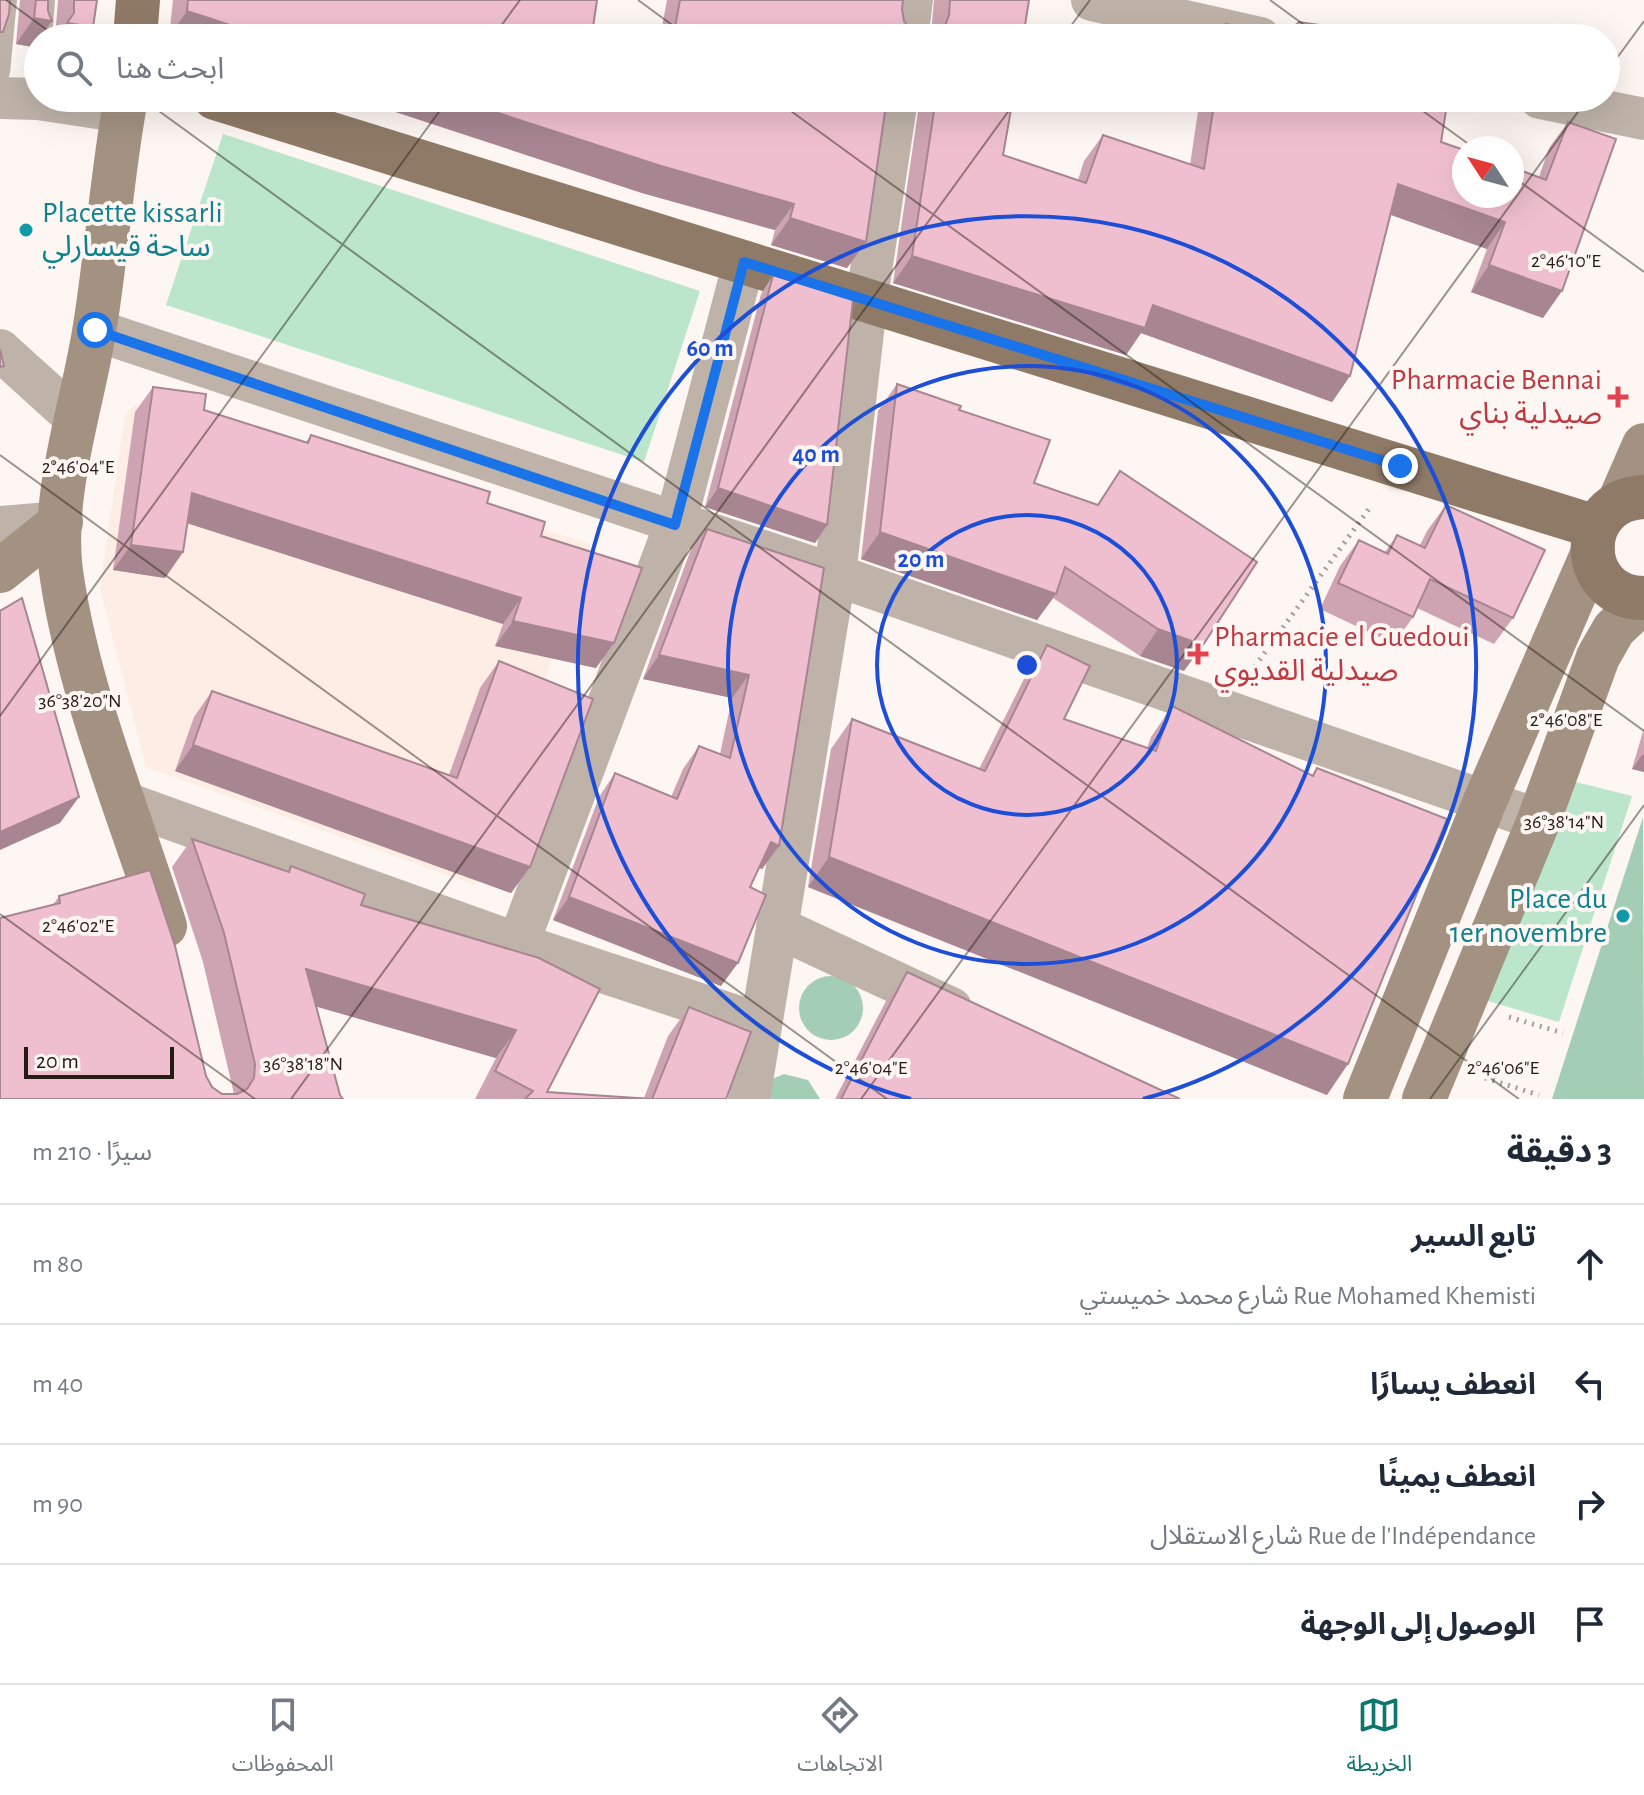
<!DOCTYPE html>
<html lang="ar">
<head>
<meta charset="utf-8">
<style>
  body { margin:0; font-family:"Alegreya Sans","Noto Sans Arabic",sans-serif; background:#f2f2f3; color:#1f2937; direction:rtl }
  .compass { position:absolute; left:1452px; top:136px; width:72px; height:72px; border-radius:50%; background:#fff; box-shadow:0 8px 32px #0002; rotate:306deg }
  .scale { position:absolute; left:24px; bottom:20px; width:150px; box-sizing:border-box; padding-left:8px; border:4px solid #261a14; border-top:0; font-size:22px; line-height:28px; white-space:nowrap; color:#261a14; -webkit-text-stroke:6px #fdf6f2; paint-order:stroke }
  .stop { position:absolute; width:24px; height:24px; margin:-18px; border:6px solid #1a73e8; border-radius:50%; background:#fff }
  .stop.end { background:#1a73e8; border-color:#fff; box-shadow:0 2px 8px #0008 }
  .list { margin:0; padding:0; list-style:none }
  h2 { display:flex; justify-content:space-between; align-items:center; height:104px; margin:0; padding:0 32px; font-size:34px }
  h2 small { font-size:26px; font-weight:400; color:#747a83 }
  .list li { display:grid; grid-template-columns:52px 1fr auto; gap:24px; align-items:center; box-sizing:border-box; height:120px; padding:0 32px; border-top:2px solid #e0e1e3 }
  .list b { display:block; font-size:30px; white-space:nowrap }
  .list p { margin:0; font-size:26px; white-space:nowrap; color:#747a83 }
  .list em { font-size:26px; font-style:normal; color:#747a83 }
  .icon { flex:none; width:44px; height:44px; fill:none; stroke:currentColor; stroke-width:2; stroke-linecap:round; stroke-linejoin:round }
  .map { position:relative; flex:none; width:1644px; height:1099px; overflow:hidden; direction:ltr }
  .search { position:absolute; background:#fff; box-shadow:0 8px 32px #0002; left:24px; right:24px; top:24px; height:88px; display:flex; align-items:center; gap:20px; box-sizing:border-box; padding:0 28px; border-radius:44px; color:#747a83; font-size:30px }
  .sheet { height:584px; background:#fff }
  nav { display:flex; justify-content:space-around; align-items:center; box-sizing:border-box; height:112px; border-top:2px solid #e0e1e3; background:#fff; font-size:22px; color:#747a83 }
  nav a { display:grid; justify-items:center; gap:4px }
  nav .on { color:#0f766e }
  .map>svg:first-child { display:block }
</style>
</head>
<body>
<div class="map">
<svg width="1644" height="1099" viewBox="0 0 1644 1099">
  <rect width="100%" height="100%" fill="#fdf6f2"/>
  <path fill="#feede4" d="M135,404L591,544L475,885L146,767L100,588L125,415Z"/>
  <g fill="#bbe6cc">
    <path d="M223,134L700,291L644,462L166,305Z"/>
    <path d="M1572,781L1632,796L1559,1022L1481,999Z"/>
  </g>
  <g fill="#a3ceb5">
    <path d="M1643,817L1644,1099H1552Z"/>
    <circle cx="831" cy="1008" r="32"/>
    <path d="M784,1074L808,1080L820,1099H758L772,1079Z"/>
  </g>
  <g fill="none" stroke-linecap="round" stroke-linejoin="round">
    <g stroke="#a79e99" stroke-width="5" stroke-dasharray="2 6" stroke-linecap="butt">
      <path d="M1250,673L1371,506"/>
      <path d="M1509,1017L1563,1033"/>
      <path d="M1485,1078L1539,1095"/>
    </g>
    <g stroke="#bfb3a9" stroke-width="20">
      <path d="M42,38L45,0"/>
      <path d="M0,72L7,0"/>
    </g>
    <g stroke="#bfb3a9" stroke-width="42">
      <path d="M1092,0L1260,38"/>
      <path d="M907,38L912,0"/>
      <path d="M0,98L38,99L124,112"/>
      <path d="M1540,98L1644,119"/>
      <path d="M95,330L835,575L1539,820"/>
      <path d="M0,350L74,417"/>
      <path d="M0,527L61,522"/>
      <path d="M126,803L518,944L760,1024"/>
      <path d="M777,927L951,1008"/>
      <path d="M518,944L675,525L744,262"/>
      <path d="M749,1099L835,575L867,297L897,98"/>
    </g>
    <g stroke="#a39282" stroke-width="44">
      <path d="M126,98C112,173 107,251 95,326C83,406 49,496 62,578C80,697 129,812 165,926"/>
      <path d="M1619,502L1644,445"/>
      <path d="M0,571L61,522"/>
      <path d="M1365,1099L1485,801L1593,552"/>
      <path d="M1424,1099L1539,820L1598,657L1614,629L1644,601"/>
    </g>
    <g stroke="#8f7a67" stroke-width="44">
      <path d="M135,38L138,0"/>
      <path d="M215,98L1596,527"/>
      <path d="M1644,497C1574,500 1577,598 1644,598"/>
    </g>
  </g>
  <g fill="#cea4b2">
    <path d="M20,0H48L33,47L16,44Z"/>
    <path d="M58,0H97L85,38H55Z"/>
    <path d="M173,0H597L592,34L617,38H171L169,37Z"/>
    <path d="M667,0H903L902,9L904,21L912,31L922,35L931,34L934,0H1029L1023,38H660Z"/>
    <path d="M1226,24L1274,35L1407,38H1216Z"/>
    <path d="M353,98H887L866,242L847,268L771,245L775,230L642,193Z"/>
    <path d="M920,98H1013L1003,155L1078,180L1084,161L1103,135L1190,165L1200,98H1448L1441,142L1539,177L1549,148L1568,122L1543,318L1471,292L1487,249L1391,215L1350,376L1332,402L1141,333L1126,355L893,283Z"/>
    <path d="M773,275L827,525L815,543L705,507L761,294Z"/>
    <path d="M897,384L959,410L1034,483L1097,505L1120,471L1184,671L1140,656L1053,598L1037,620L861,559L878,411Z"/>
    <path d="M153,387L204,410L306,442L311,435L487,503L541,536L596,668L495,646L503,624L187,523L183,552L165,578L113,570L135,412Z"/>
    <path d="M1446,505L1513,618L1494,644L1417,608L1413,617L1394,644L1320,609L1340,566L1359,540L1385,552L1397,535L1420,545L1427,531Z"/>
    <path d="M707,529L824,568L779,846L762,869L759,868L750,887L721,986L553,920L599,797L615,773L671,797L683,769L699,746L720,754L732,698L643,679L690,552Z"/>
    <path d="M1047,645L1064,719L1147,748L1151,737L1172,706L1312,775L1317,768L1327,1095L808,887L831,749L852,719L979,769L1026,675Z"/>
    <path d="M499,661L530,867L511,893L175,771L194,717L212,691L449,775L480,688Z"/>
    <path d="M1644,728V772L1632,769Z"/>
    <path d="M192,839L287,871L291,866L361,905L539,958L547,1092L644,1098L668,1036L689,1007L726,1099H475L496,1058L316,1006L340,1095L0,1099L53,905L59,896L206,1076L212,1087L222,1094H234L203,962L172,867Z"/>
    <path d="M907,972L1180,1099H835L885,1003Z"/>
  </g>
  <g fill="#a78691">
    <path d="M187,11L270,38L169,37Z"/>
    <path d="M34,18L52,21L39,38H38L33,47L16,44Z"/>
    <path d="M67,23L93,27L85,38H56Z"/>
    <path d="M353,98H452L794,204L775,230L642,193Z"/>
    <path d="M1398,184L1505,222L1487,249L1380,211Z"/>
    <path d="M790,218L866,242L847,268L771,245Z"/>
    <path d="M912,256L1153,305L1350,376L1332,402L1141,333L1126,355L893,283Z"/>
    <path d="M1489,265L1562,291L1543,318L1471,292Z"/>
    <path d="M718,488L827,525L815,543L705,507Z"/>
    <path d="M192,493L521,598L503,624L174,519Z"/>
    <path d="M880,532L1056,594L1037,620L861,559Z"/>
    <path d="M131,545L183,552L165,578L113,570Z"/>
    <path d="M513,621L614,643L596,668L495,646Z"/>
    <path d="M1158,629L1203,645L1184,671L1140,656Z"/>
    <path d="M659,655L749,675L732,698L643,679Z"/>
    <path d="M193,745L530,867L511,893L175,771Z"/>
    <path d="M1642,755H1644V772L1632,769Z"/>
    <path d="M79,797L60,823L0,850V832Z"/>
    <path d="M771,842L779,846L762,869L754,866Z"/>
    <path d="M829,857L1348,1064L1327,1095L808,887Z"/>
    <path d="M569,897L738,963L721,986L553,920Z"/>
    <path d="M306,969L516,1030L496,1058L286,998Z"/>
  </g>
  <g fill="#efbfcf" stroke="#a78691" stroke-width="2">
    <path d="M0,0H10L9,14L3,32H0Z"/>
    <path d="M36,0H48V11L52,21L34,18Z"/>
    <path d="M74,0H97L93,27L67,23L74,13Z"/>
    <path d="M188,0H597L592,34L617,38H270L187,11Z"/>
    <path d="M680,0H903L902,9L904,21L912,31L922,35L934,34L945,26L949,15L950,0H1029L1023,38H673Z"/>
    <path d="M1299,22L1407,38H1224L1226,24L1274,35L1286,34Z"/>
    <path d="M452,98H887L866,242L790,218L794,204L661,166Z"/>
    <path d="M936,98H1013L1003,155L1086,183L1103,135L1204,169L1215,98H1448L1441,142L1464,150V196H1512V167L1546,180L1568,122L1616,139L1562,291L1489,265L1505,222L1398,184L1350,376L1153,305L1145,328L912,256Z"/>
    <path d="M773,275L853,300L827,525L718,488Z"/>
    <path d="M0,349L4,366L0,367Z"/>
    <path d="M897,384L961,406L959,410L1050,440L1034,483L1098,505L1120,471L1257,562L1203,645L1158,629L1065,567L1056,594L880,532Z"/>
    <path d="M153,387L206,394L204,410L308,443L311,435L490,492L487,503L545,522L541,536L642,568L614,643L513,621L521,598L192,493L183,552L131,545Z"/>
    <path d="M1446,505L1545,550L1513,618L1430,579L1413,617L1338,583L1359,540L1388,554L1397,535L1425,548Z"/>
    <path d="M707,529L824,568L779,846L771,842L750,887L766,895L738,963L569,897L615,773L677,799L699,746L730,758L749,675L659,655Z"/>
    <path d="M22,598L79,797L0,832V611Z"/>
    <path d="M1047,645L1090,666L1064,719L1156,751L1172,706L1313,776L1317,768L1447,819L1348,1064L829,857L852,719L985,771Z"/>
    <path d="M499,661L593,699L530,867L193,745L212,691L457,778Z"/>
    <path d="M192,839L289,872L291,866L365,894L361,905L539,958L600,989L547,1092L652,1099L689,1007L751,1032L726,1099H525L533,1091L495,1071L516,1030L306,969L340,1095L343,1099H0V918L60,903L59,896L150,870L175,946L206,1076L212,1087L222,1094H237L247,1089L254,1078L255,1064L224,933Z"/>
    <path d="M907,972L1180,1099H841Z"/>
  </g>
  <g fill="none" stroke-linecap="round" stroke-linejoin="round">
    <path stroke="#1a73e8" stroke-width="10" d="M95,330L675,525L744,262L1400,466"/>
  </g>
  <path fill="none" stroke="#261a14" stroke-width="2" stroke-opacity="0.45" d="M6,0L58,38M638,0L690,38M1270,0L1322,38M492,38L520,0M1062,38L1090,0M1606,73L1644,21M141,98L1519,1099M773,98L1644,731M1405,98L1474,148M1512,176L1644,272M0,455L887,1099M0,716L449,98M0,914L255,1099M291,1099L1018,98M861,1099L1588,98M1430,1099L1644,805"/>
  <g fill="none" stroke="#1d4ed8" stroke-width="4">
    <circle cx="1027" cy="665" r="150"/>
    <circle cx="1027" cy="665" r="299"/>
    <path d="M911 1099A449 449 0 1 1 1143 1099"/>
  </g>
  <g fill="#0f9aa8" stroke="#fdf6f2" stroke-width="3">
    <circle cx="26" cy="230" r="8"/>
    <circle cx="1623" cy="916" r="8"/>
  </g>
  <g fill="#e0444e" stroke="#fdf6f2" stroke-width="3">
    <path d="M1614 385h8v8h8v8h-8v8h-8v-8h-8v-8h8z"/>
    <path d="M1194 642h8v8h8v8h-8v8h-8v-8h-8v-8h8z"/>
  </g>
  <g text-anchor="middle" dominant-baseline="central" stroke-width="8" stroke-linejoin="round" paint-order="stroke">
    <g font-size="30" fill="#0d838f" stroke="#fdf6f2" text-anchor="start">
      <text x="42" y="213">Placette kissarli<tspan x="42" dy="34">ساحة قيسارلي</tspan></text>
      <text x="1607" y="899" text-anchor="end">Place du<tspan x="1607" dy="34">1er novembre</tspan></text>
    </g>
    <g font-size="30" fill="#be3a42" stroke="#fdf6f2" text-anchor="end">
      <text x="1602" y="380">Pharmacie Bennai<tspan x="1602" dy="34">صيدلية بناي</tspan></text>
      <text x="1214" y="637" text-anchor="start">Pharmacie el Guedoui<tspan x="1214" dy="34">صيدلية القديوي</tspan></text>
    </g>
  </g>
  <g font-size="20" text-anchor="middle" fill="#261a14" stroke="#fdf6f2" stroke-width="8" stroke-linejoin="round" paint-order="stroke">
    <text x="1566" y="267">2°46'10"E</text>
    <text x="78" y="473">2°46'04"E</text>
    <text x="80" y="707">36°38'20"N</text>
    <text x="1566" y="726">2°46'08"E</text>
    <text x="1564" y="828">36°38'14"N</text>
    <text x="78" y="932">2°46'02"E</text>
    <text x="303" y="1070">36°38'18"N</text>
    <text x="871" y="1074">2°46'04"E</text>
    <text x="1503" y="1074">2°46'06"E</text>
  </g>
  <circle cx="1027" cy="665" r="12" fill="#1d4ed8" stroke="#fdf6f2" stroke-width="4"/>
  <g font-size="24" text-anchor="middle" font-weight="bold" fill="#1d4ed8" stroke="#fdf6f2" stroke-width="8" stroke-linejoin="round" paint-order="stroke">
    <text x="710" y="356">60 m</text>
    <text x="816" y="462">40 m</text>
    <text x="921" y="567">20 m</text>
  </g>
</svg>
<svg class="compass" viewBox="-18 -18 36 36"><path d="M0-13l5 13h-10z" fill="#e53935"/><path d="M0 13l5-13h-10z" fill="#747a83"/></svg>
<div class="scale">20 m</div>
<div class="stop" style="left:95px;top:330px"></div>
<div class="stop end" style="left:1400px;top:466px"></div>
<div class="search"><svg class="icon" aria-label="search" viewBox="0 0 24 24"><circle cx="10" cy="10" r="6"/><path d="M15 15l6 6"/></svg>ابحث هنا</div>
</div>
<section class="sheet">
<h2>3 دقيقة<small>سيرًا · 210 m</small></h2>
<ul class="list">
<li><svg class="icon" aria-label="ahead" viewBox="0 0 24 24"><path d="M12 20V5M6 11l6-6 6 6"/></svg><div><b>تابع السير</b><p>Rue Mohamed Khemisti شارع محمد خميستي</p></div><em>80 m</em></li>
<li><svg class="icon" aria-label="left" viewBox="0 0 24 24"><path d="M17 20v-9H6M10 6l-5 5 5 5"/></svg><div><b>انعطف يسارًا</b></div><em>40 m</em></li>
<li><svg class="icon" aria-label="right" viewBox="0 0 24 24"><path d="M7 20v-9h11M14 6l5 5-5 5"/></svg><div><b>انعطف يمينًا</b><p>Rue de l'Indépendance شارع الاستقلال</p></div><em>90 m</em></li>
<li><svg class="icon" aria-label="arrive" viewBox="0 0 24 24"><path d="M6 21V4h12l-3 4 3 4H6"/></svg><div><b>الوصول إلى الوجهة</b></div></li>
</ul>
</section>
<nav>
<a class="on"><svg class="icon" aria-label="map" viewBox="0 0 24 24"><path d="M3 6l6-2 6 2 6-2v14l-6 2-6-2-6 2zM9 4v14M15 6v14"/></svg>الخريطة</a>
<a><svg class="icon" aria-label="directions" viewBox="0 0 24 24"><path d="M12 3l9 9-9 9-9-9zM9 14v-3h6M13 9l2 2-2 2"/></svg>الاتجاهات</a>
<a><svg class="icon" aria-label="saved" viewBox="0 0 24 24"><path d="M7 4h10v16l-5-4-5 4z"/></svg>المحفوظات</a>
</nav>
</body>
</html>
